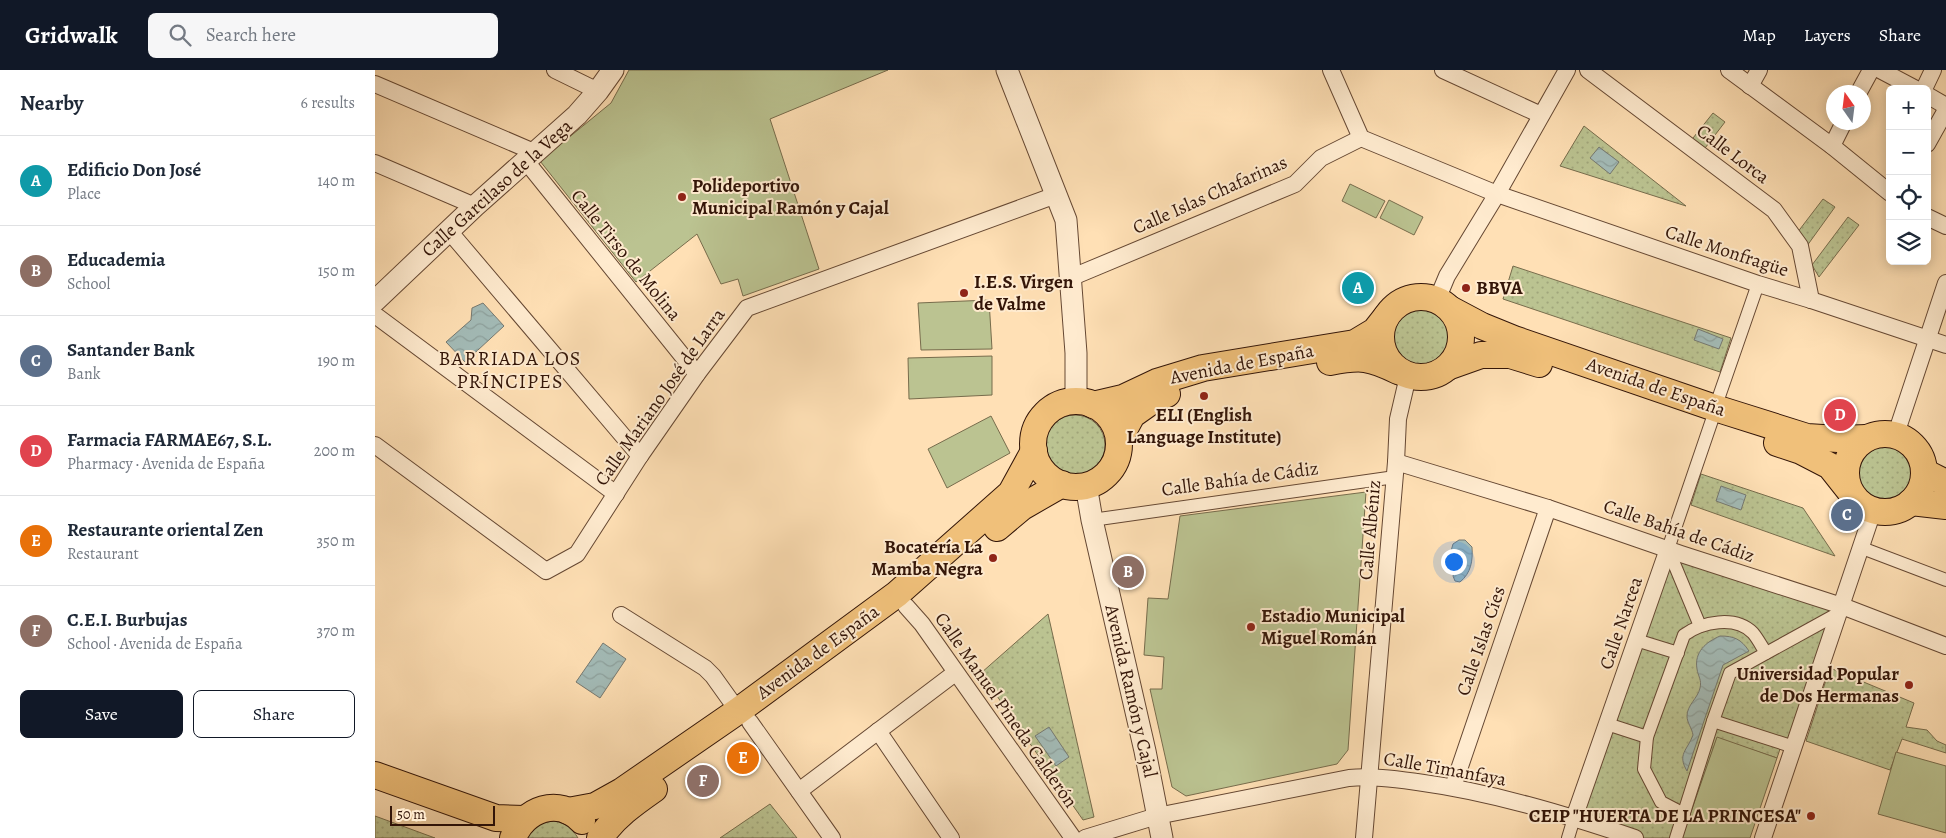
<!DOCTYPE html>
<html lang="en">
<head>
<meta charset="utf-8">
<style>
  body { margin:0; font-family:Alegreya,serif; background:#f6f6f7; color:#1f2937 }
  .controls { position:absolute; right:15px; top:15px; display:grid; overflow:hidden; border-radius:8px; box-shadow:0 2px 12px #0003 }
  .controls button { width:45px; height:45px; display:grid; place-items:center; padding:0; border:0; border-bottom:1px solid #e0e1e3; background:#fff; color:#1f2937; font:25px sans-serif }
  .compass { position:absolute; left:1451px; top:15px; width:45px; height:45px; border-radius:50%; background:#fff; box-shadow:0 2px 12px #0003; rotate:346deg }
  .scale { position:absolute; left:15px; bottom:12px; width:105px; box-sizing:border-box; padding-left:5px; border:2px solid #331508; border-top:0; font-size:14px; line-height:18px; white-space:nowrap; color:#331508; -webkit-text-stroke:4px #ffebcf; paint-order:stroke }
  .you { position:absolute; left:1078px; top:491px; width:18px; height:18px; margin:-12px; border:4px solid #fff; border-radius:50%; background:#1a73e8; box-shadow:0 0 0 8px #1a73e833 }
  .badge { display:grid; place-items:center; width:32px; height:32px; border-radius:50%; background:#111827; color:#fff; font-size:16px; font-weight:700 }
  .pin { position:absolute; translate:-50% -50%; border:2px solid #fff; box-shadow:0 1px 5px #0006 }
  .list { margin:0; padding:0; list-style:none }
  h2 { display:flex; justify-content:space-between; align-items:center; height:65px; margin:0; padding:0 20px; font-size:21px }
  h2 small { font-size:16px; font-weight:400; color:#747a83 }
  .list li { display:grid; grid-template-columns:32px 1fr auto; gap:15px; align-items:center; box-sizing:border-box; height:90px; padding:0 20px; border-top:1px solid #e0e1e3 }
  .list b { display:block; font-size:19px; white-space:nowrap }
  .list p { margin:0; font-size:16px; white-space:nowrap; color:#747a83 }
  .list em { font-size:16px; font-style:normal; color:#747a83 }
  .actions { display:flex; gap:10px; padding:15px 20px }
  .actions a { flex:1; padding:11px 0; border:1px solid #111827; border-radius:8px; text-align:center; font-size:18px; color:#111827 }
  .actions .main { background:#111827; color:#fff }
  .icon { flex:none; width:28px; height:28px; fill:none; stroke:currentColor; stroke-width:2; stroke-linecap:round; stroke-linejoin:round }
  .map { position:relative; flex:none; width:1571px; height:768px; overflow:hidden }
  header { display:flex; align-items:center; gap:30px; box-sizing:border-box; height:70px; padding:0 25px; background:#111827; color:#fff }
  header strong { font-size:24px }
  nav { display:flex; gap:28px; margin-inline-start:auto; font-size:18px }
  .search { width:350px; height:45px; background:#f6f6f7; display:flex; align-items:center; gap:12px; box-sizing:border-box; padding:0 18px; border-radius:8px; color:#747a83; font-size:19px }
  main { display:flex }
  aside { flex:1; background:#fff }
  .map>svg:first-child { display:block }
</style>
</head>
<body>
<header>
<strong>Gridwalk</strong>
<div class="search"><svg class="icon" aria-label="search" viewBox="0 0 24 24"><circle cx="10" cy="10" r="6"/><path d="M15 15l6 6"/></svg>Search here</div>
<nav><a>Map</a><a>Layers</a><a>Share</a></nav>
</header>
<main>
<aside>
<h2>Nearby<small>6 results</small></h2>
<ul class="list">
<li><span class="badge" style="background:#0f9aa8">A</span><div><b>Edificio Don José</b><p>Place</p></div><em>140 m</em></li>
<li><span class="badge" style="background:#8d6e63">B</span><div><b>Educademia</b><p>School</p></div><em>150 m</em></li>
<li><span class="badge" style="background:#5c6f8a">C</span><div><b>Santander Bank</b><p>Bank</p></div><em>190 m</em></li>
<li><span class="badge" style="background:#e0444e">D</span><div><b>Farmacia FARMAE67, S.L.</b><p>Pharmacy · Avenida de España</p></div><em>200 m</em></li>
<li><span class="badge" style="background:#e8710a">E</span><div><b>Restaurante oriental Zen</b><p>Restaurant</p></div><em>350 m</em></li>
<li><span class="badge" style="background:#8d6e63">F</span><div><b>C.E.I. Burbujas</b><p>School · Avenida de España</p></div><em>370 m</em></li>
</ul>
<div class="actions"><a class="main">Save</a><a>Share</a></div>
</aside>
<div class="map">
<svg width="1571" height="768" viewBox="0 0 1571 768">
  <defs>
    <pattern id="green-dots" width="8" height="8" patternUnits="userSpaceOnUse" patternTransform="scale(1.25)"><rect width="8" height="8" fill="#bbc391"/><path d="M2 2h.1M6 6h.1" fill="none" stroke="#a1a77c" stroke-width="1.8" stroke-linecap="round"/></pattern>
    <pattern id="water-waves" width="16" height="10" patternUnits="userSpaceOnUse" patternTransform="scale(1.25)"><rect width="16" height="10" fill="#a3bbb7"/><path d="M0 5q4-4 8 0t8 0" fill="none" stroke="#8da09c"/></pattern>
  </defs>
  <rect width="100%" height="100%" fill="#ffe0b5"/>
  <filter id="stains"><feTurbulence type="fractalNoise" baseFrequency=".004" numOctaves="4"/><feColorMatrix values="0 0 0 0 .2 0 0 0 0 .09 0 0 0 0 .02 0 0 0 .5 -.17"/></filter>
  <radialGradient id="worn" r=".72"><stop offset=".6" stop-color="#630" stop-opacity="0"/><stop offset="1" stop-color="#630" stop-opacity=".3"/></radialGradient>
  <g fill="url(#green-dots)" stroke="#776c4c">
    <path d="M1338,43L1350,52L1327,82L1314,73Z"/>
    <path d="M1209,56L1311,136L1185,96Z"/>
    <path d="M1448,129L1460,137L1429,180L1422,163Z"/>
    <path d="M1473,147L1484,155L1444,207L1437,195Z"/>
    <path d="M1138,196L1356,268L1345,302L1128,229Z"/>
    <circle cx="1049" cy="267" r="32"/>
    <circle cx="700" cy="375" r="30"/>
    <circle cx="1510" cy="402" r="32"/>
    <path d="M1326,404L1428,438L1460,486L1316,435Z"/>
    <path d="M1293,479L1464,543L1419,677L1407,673L1402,688L1342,668L1307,768H1260L1199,748Z"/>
    <path d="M673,544L719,747L708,750L606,603Z"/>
    <path d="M1455,598L1539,633L1531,657L1552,660L1562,671L1571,675V683L1527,669L1515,700L1431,671Z"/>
    <path d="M395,734L422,768H345Z"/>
    <path d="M0,746L60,768H0Z"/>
    <path d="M180,751C191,754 197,758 203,768H147L161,753Z"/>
  </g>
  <g fill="#bbc391" stroke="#776c4c">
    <path d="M254,0H513L395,49L444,199L368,226L363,209L346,214L322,164L261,212L165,91L236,33Z"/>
    <path d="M975,114L1010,131L1001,148L967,131Z"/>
    <path d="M1014,130L1048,147L1039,165L1005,148Z"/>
    <path d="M614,230L617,279L546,280L543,233Z"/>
    <path d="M617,286V325L534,329L533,288Z"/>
    <path d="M616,346L635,383L572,418L553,379Z"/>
    <path d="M991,422L973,680L962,694L811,726L797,717L775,619H787L789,587L769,585L773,528L793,529L805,446Z"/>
    <path d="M1342,667L1402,688L1375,768H1307Z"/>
    <path d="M1521,682L1571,696V763L1503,744Z"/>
  </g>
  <g fill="url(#water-waves)" stroke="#767971">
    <path d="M1224,77L1244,92L1235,104L1215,88Z"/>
    <path d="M108,233L129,256L90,292L71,272L96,250L97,238Z"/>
    <path d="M1323,259L1348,269L1344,279L1319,270Z"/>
    <path d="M1346,416L1371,425L1366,440L1341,431Z"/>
    <path d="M1084,470H1090L1097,477C1098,491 1096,503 1085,512L1080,511L1078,506L1082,493L1076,481L1078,474Z"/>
    <path d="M1345,566C1359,566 1366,569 1374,581L1348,595L1312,701C1302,684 1312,681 1318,665C1317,658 1312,653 1312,646C1312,635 1323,628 1325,618C1327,610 1323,606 1322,599C1319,582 1331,572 1345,566Z"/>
    <path d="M228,573L251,589L225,628L201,612Z"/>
    <path d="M674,657L694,687L681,696L660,666Z"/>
  </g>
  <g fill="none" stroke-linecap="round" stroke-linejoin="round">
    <defs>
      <g id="pedestrian">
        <path d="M1340,338L1383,214"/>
        <path d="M717,450L1020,407"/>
        <path d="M1487,478L1571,510"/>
        <path d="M1325,556L1293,479L1337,350"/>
        <path d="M1261,570L1303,583"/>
        <path d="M1232,654L1272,667"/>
        <path d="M1419,677L1338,651L1355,603L1464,543"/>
        <path d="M1309,744L1286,732L1269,699L1272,667L1309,565C1327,552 1360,545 1378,563C1383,569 1387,577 1391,583"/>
        <path d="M1193,768L1199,748"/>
        <path d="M1301,768L1338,651"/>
      </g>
      <g id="minor">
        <path d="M180,0L223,21"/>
        <path d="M956,0L986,68L1122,124L1383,214L1436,230L1571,275"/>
        <path d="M1068,0L1166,45"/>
        <path d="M1213,0L1399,140L1425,176L1436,230"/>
        <path d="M1354,0L1457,76L1515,123"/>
        <path d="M1505,0L1541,19"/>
        <path d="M0,14L159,82"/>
        <path d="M1375,16L1384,0"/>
        <path d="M1549,19L1558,0"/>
        <path d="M1484,22L1496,0"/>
        <path d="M1552,25L1571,36"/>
        <path d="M1552,74L1571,40"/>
        <path d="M1457,76L1469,52"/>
        <path d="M150,90L322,304"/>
        <path d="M0,93L100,136"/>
        <path d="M1552,147L1571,156"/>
        <path d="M74,161L265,386"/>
        <path d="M695,208L920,114L946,88L986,68"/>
        <path d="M1062,230L1072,206L1122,124L1192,0"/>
        <path d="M0,245L241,424"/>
        <path d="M1521,364L1571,213"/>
        <path d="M0,375L171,501L202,484L265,386L322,304L372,238L681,125"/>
        <path d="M1021,392L1173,438L1306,484L1467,536L1571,576"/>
        <path d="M531,536L547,554L698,768"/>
        <path d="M246,545L330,598L338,606L363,641"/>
        <path d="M375,652L457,768"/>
        <path d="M503,661L576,768"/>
        <path d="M1078,717L1173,438"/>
        <path d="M424,721L580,603"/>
        <path d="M1199,748L1293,479"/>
        <path d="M710,768L782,746L974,708C997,706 1019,709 1042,712C1116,722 1189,744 1260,768"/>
        <path d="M989,768L1021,392L1023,349L1033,306"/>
        <path d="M1388,768L1498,441"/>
      </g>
      <g id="tertiary">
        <path d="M632,0L691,150L701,283V331"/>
        <path d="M0,231L100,136L202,45L223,21L238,0"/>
        <path d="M711,415L717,450L770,681L787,768"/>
      </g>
      <g id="primary">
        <circle cx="1046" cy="267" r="40"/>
        <path d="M1075,239L1107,256L1139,269L1340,338L1432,367L1463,369L1492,368"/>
        <path d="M955,292C986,286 995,287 1023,301"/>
        <path d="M1075,296L1106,285H1135L1164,294"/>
        <circle cx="701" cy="374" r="43"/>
        <path d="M718,335L748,328L782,312L828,298L980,273L1000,261L1011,247"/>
        <circle cx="1510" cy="403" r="39"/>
        <path d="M744,369L757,345L781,328L792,324"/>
        <path d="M1402,373L1426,381L1455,396L1474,420"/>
        <path d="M1549,402L1571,413"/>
        <path d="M1536,432L1571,436"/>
        <path d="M622,458L647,437L687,414"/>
        <path d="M0,705L121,748L149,749"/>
        <path d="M193,741L220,736L247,721L363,641L522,524L636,423L659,381"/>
        <path d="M138,768C149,739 184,726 207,751"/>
        <path d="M225,768C239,747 259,733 279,719"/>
      </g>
    </defs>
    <use href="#pedestrian" stroke="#664833" stroke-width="14"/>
    <use href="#minor" stroke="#664833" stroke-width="18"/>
    <use href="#tertiary" stroke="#664833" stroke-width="23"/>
    <use href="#primary" stroke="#331508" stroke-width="28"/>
    <use href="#pedestrian" stroke="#ffebcf" stroke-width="12"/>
    <use href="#minor" stroke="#ffebcf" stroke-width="16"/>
    <use href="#tertiary" stroke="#ffebcf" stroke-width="21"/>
    <use href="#primary" stroke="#f0c07a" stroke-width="26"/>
  </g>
  <g fill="#8f2418" stroke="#ffebcf" stroke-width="2">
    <circle cx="307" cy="127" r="5"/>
    <circle cx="1091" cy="218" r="5"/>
    <circle cx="589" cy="223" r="5"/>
    <circle cx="829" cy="326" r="5"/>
    <circle cx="618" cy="488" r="5"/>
    <circle cx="876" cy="557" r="5"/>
    <circle cx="1534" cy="615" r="5"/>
    <circle cx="1436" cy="746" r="5"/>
  </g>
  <g text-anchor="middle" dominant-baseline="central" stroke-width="4" stroke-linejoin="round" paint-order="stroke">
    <g font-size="19" fill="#331508" stroke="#ffebcf">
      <text transform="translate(1358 84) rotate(37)">Calle Lorca</text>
      <text transform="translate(122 118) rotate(-42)">Calle Garcilaso de la Vega</text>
      <text transform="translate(835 125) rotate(-24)">Calle Islas Chafarinas</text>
      <text transform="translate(1352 181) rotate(18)">Calle Monfragüe</text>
      <text transform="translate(251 185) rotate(51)">Calle Tirso de Molina</text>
      <text transform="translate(867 294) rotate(-11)">Avenida de España</text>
      <text transform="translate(1281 317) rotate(19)">Avenida de España</text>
      <text transform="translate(285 327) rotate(-55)">Calle Mariano José de Larra</text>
      <text transform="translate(865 409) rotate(-8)">Calle Bahía de Cádiz</text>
      <text transform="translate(995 460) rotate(-85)">Calle Albéniz</text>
      <text transform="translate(1304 461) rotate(19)">Calle Bahía de Cádiz</text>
      <text transform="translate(1246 553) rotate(-71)">Calle Narcea</text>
      <text transform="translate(1106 571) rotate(-71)">Calle Islas Cíes</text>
      <text transform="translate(443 582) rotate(-36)">Avenida de España</text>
      <text transform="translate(756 621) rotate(77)">Avenida Ramón y Cajal</text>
      <text transform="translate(631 640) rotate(55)">Calle Manuel Pineda Calderón</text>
      <text transform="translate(1070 699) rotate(10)">Calle Timanfaya</text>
    </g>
    <g font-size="19" font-weight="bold" fill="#331508" stroke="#ffebcf" text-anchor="start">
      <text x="317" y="116">Polideportivo<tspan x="317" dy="22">Municipal Ramón y Cajal</tspan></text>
      <text x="599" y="212">I.E.S. Virgen<tspan x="599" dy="22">de Valme</tspan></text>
      <text x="1101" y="218">BBVA</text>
      <text x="829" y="345" text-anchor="middle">ELI (English<tspan x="829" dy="22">Language Institute)</tspan></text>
      <text x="608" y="477" text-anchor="end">Bocatería La<tspan x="608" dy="22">Mamba Negra</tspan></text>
      <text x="886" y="546">Estadio Municipal<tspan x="886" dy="22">Miguel Román</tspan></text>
      <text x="1524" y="604" text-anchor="end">Universidad Popular<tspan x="1524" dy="22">de Dos Hermanas</tspan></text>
      <text x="1426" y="746" text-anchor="end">CEIP "HUERTA DE LA PRINCESA"</text>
    </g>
    <g font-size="20" letter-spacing="1" fill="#331508" stroke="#ffebcf">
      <text x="135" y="288">BARRIADA LOS<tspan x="135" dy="23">PRÍNCIPES</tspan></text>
    </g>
  </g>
  <rect width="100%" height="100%" filter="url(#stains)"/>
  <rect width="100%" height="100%" fill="url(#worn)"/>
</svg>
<div class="controls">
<button>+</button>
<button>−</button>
<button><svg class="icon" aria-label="locate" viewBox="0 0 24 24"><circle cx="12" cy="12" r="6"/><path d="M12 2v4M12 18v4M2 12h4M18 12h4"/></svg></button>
<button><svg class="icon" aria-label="layers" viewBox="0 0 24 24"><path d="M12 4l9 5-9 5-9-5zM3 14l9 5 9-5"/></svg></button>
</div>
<svg class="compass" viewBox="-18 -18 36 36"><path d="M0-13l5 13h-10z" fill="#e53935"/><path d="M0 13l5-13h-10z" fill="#747a83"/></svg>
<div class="scale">50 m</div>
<div class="you"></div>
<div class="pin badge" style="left:983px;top:218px;background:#0f9aa8">A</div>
<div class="pin badge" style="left:753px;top:502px;background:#8d6e63">B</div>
<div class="pin badge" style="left:1472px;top:445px;background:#5c6f8a">C</div>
<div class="pin badge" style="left:1465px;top:345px;background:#e0444e">D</div>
<div class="pin badge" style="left:368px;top:688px;background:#e8710a">E</div>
<div class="pin badge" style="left:328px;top:711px;background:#8d6e63">F</div>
</div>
</main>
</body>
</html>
